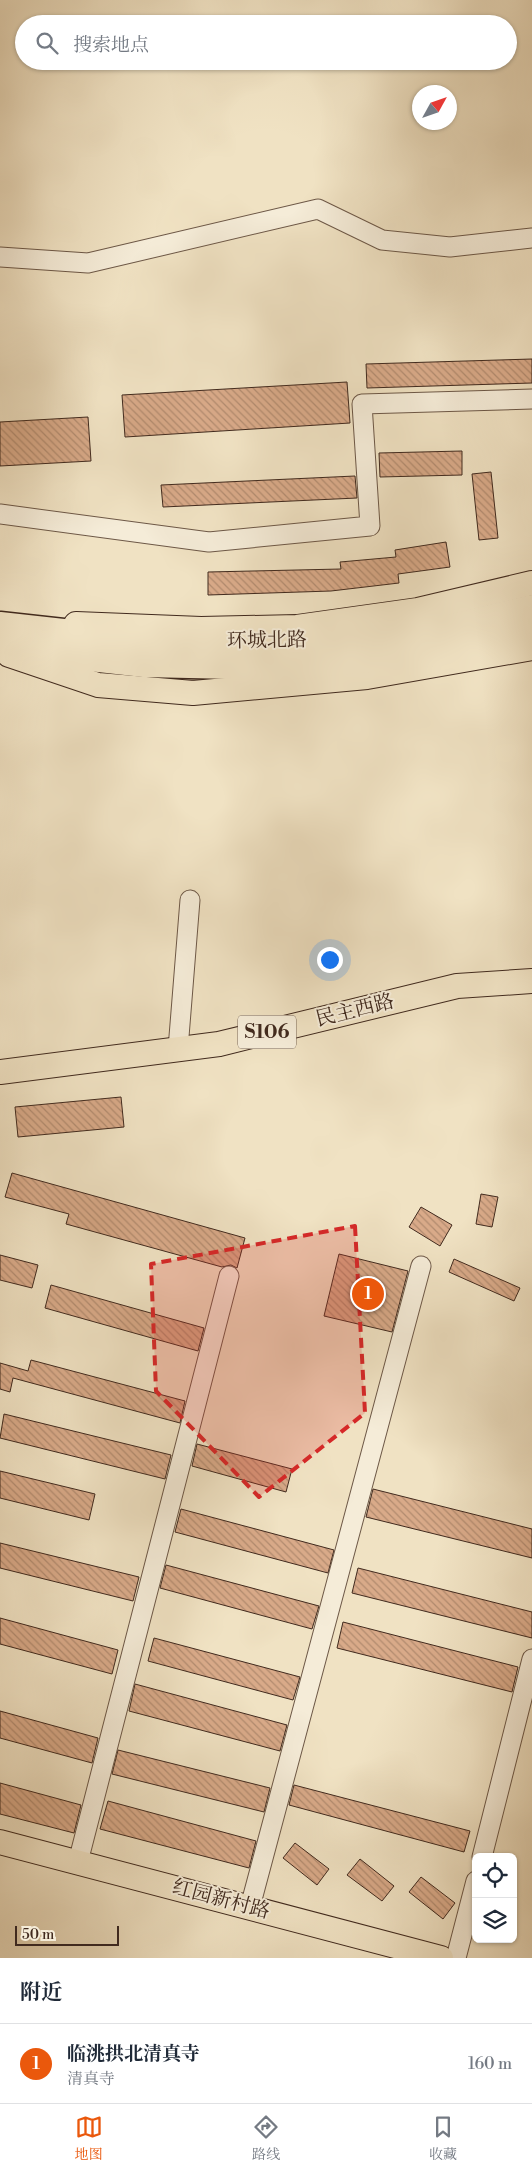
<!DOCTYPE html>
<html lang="zh">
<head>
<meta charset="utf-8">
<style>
  body { margin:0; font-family:"Libre Bodoni","Noto Serif SC",serif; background:#f2f2f3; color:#1f2937 }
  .controls { position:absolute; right:15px; bottom:15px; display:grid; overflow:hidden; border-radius:8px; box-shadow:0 1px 4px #0004 }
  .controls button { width:45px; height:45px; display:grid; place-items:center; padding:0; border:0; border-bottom:1px solid #e0e1e3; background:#fff; color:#1f2937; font:25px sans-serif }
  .compass { position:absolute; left:412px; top:85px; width:45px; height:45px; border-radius:50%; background:#fff; box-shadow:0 1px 4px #0004; rotate:50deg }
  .scale { position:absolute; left:15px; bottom:12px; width:104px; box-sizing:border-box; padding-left:5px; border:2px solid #412a1e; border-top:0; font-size:14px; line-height:18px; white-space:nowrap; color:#412a1e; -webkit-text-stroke:4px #f5ecd8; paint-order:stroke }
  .you { position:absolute; left:329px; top:959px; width:18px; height:18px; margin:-12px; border:4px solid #fff; border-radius:50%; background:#1a73e8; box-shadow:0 0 0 8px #1a73e833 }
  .badge { display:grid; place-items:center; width:32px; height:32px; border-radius:50%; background:#ea580c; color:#fff; font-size:16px; font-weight:700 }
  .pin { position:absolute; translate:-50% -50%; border:2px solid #fff; box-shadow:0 1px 5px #0006 }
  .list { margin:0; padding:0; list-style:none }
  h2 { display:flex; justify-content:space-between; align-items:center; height:65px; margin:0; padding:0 20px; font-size:21px }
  h2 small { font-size:16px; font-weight:400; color:#747a83 }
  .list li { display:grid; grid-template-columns:32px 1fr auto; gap:15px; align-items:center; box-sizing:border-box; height:80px; padding:0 20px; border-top:1px solid #e0e1e3 }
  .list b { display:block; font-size:19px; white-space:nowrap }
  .list p { margin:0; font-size:16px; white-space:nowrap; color:#747a83 }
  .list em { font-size:16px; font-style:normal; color:#747a83 }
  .icon { flex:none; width:28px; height:28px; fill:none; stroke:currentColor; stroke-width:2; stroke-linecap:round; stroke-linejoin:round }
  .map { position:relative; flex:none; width:532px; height:1958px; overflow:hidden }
  .search { position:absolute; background:#fff; box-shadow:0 1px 4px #0004; left:15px; right:15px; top:15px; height:55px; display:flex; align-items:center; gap:12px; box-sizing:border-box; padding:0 18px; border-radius:28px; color:#747a83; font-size:19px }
  .sheet { height:145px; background:#fff }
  nav { display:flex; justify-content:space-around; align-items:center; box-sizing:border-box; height:70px; border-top:1px solid #e0e1e3; background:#fff; font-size:14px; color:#747a83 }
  nav a { display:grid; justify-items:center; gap:2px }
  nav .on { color:#ea580c }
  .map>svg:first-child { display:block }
</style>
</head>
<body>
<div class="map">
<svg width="532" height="1958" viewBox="0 0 532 1958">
  <defs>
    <pattern id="building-back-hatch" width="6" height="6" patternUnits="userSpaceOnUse" patternTransform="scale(1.25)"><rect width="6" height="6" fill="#d9aa89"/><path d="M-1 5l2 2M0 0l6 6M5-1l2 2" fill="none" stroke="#b28b6f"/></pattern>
  </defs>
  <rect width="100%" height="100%" fill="#f0e2c3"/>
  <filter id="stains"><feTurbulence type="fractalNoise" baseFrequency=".004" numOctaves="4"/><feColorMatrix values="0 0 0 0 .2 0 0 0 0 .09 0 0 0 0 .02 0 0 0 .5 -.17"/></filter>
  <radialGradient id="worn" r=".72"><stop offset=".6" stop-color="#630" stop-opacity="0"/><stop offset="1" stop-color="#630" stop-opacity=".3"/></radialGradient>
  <g fill="url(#building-back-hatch)" stroke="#412a1e">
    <path d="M532,359V383L367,388L366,364Z"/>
    <path d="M347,382L350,423L125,437L122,395Z"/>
    <path d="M88,417L91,461L0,466V422Z"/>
    <path d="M462,451V475L380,477L379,453Z"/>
    <path d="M491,472L498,538L479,540L472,474Z"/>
    <path d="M355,476L357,498L163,507L161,485Z"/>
    <path d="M446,542L450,567L398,574L399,583L331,591L208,595V572L341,569L340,562L396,557L395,550Z"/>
    <path d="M121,1097L124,1127L18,1137L15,1107Z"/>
    <path d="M12,1173L245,1238L237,1268L231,1265L222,1267L66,1224L69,1214L5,1197Z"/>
    <path d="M481,1194L498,1197L492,1227L476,1224Z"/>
    <path d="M421,1207L452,1225L440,1246L409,1227Z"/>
    <path d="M339,1254L408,1271L392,1332L324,1316Z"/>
    <path d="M0,1255L38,1265L32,1288L0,1280Z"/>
    <path d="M454,1259L520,1288L514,1301L449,1272Z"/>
    <path d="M51,1285L204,1328L198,1351L45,1308Z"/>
    <path d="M31,1360L185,1401L180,1423L13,1378L10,1392L0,1389V1363L28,1371Z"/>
    <path d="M4,1414L171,1455L165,1479L0,1438Z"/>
    <path d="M197,1444L292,1469L286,1492L192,1466Z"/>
    <path d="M0,1471L95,1494L89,1520L0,1498Z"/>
    <path d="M373,1489L532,1529V1558L366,1517Z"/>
    <path d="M181,1509L334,1550L328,1573L175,1532Z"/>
    <path d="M0,1543L139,1577L133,1601L0,1568Z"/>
    <path d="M166,1565L319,1606L312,1629L160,1588Z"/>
    <path d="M358,1568L532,1612V1638L352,1593Z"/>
    <path d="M0,1618L118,1650L112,1674L0,1644Z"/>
    <path d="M343,1622L518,1667L512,1692L337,1648Z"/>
    <path d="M154,1638L300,1677L293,1700L148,1661Z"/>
    <path d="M135,1684L287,1725L280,1751L129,1711Z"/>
    <path d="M0,1711L98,1738L92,1763L0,1738Z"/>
    <path d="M118,1750L270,1788L264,1812L112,1774Z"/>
    <path d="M0,1783L81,1805L74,1833L0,1814Z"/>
    <path d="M294,1785L470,1831L464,1852L289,1805Z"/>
    <path d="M108,1801L256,1841L249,1868L100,1829Z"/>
    <path d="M295,1843L329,1869L317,1885L283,1858Z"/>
    <path d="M360,1859L394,1886L382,1901L347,1875Z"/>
    <path d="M421,1877L455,1903L443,1919L409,1892Z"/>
  </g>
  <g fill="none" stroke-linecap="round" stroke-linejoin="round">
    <defs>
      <g id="minor">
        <path d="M0,257L88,263L318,209L382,240L450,247L532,238"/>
        <path d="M0,514L209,542L370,526L362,404L532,399"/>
        <path d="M178,1049L190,900"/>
        <path d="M482,1857L532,1659"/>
        <path d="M78,1862L229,1276"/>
        <path d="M250,1907L421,1266"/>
        <path d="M456,1958L476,1881"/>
      </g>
      <g id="major">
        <path d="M76,624L201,629L297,627L418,610L532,583"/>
        <path d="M9,655L98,685L193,693L367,677L532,648"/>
        <path d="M0,1072L219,1044L457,986L532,981"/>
        <path d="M0,1842L441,1958"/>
      </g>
      <g id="highway">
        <path d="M0,625L145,641L276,644L443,629L532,608"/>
        <path d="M0,648L144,664L283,667L443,652L532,631"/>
      </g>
    </defs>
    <use href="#minor" stroke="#6d5847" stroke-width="21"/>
    <use href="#major" stroke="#412a1e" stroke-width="26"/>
    <use href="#highway" stroke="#412a1e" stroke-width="29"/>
    <use href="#minor" stroke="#f5ecd8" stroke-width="19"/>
    <use href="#major" stroke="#f0e2c3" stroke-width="24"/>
    <use href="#highway" stroke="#f0e2c3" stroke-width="26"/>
  </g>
  <path fill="#d62828" fill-opacity="0.2" stroke="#d62828" stroke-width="4" stroke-dasharray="10 6" stroke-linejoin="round" d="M355,1226L365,1413L259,1497L156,1391L151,1264Z"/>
  <g text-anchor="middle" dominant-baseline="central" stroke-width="4" stroke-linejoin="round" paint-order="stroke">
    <rect fill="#f5ecd8" stroke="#776456" stroke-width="1" x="238" y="1015.5" width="58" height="33" rx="4"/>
    <g font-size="19" font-weight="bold" fill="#412a1e">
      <text x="267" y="1032">S106</text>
    </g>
    <g font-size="20" fill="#412a1e" stroke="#f5ecd8">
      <text transform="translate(267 641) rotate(-1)">环城北路</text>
      <text transform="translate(355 1011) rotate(-14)">民主西路</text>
      <text transform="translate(221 1900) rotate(15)">红园新村路</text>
    </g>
  </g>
  <rect width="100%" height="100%" filter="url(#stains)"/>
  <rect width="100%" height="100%" fill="url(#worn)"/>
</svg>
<div class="controls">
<button><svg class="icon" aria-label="locate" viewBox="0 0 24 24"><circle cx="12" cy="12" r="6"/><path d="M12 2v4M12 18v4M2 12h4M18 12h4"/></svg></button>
<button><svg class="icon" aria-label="layers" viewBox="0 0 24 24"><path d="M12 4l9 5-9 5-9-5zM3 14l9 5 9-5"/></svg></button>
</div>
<svg class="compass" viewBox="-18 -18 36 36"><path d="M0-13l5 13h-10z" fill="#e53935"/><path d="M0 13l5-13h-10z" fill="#747a83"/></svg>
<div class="scale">50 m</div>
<div class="you"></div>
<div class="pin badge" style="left:368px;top:1294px">1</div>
<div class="search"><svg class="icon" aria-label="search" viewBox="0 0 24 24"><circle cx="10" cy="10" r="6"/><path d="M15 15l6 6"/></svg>搜索地点</div>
</div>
<section class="sheet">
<h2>附近<small></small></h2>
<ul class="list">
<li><span class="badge">1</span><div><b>临洮拱北清真寺</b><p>清真寺</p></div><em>160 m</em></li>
</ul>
</section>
<nav>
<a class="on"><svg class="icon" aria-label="map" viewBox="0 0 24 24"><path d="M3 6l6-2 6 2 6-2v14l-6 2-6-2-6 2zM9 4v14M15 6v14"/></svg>地图</a>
<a><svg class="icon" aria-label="directions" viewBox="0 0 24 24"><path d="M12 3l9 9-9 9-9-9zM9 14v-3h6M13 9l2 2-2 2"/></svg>路线</a>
<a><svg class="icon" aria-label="saved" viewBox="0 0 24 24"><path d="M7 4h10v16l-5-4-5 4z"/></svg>收藏</a>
</nav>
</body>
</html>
